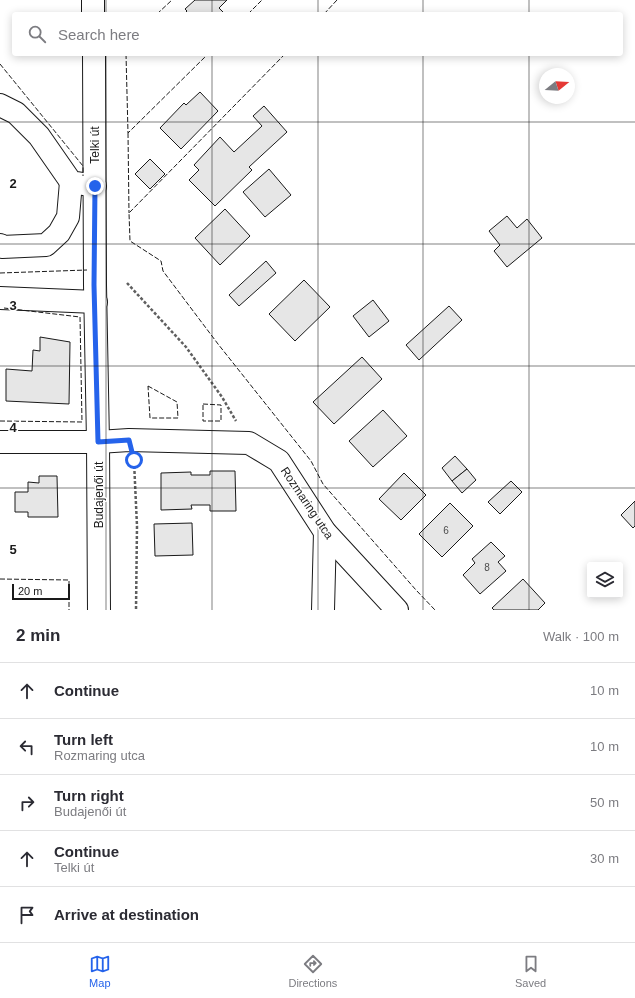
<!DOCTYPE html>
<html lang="en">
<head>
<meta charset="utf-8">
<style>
  body { margin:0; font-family:Arial,sans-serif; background:#f2f2f3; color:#2b2b33 }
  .controls { position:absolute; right:12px; bottom:12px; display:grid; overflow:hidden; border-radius:4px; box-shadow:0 2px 10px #0003 }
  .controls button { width:36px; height:36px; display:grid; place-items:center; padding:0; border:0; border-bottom:1px solid #e1e1e2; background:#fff; color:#2b2b33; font:20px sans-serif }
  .compass { position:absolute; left:539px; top:68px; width:36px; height:36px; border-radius:50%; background:#fff; box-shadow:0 2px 10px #0003; rotate:72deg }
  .scale { position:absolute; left:12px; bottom:10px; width:58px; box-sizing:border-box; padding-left:4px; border:2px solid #1a1a1a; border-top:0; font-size:11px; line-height:14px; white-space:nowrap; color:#1a1a1a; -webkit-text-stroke:3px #fff; paint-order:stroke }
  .stop { position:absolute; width:12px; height:12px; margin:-9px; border:3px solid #2563eb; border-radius:50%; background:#fff }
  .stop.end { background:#2563eb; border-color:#fff; box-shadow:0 1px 4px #0008 }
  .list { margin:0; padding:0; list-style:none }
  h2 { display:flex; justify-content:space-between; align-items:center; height:52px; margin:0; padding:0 16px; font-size:17px }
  h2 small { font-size:13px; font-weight:400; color:#7c7c81 }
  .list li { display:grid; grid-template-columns:26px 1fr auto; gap:12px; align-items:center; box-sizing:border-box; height:56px; padding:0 16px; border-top:1px solid #e1e1e2 }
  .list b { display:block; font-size:15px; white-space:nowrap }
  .list p { margin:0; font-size:13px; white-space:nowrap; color:#7c7c81 }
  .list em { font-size:13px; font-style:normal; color:#7c7c81 }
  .icon { flex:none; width:22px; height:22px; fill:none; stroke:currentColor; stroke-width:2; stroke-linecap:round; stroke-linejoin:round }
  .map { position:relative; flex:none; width:635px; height:610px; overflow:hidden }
  .search { position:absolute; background:#fff; box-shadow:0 2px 10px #0003; left:12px; right:12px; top:12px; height:44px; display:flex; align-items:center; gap:10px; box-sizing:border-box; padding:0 14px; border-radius:4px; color:#7c7c81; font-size:15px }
  .sheet { height:332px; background:#fff }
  nav { display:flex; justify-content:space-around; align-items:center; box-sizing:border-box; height:56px; border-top:1px solid #e1e1e2; background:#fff; font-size:11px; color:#7c7c81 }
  nav a { display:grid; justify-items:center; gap:2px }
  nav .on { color:#2563eb }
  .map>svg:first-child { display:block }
</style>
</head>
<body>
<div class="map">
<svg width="635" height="610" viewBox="0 0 635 610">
  <rect width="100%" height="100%" fill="#fff"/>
  <g fill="#e6e6e6" stroke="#1a1a1a">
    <path d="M195,0H227L219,8L225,14H184L187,11L185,9Z"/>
    <path d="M200,92L218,111L181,149L160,128L184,103L186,105Z"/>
    <path d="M264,106L287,132L249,167L252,170L215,206L189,180L199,170L194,165L220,137L234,152L262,126L253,116Z"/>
    <path d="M150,159L165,174L150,189L135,174Z"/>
    <path d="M269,169L291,195L265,217L243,192Z"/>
    <path d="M225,209L250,236L220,265L195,238Z"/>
    <path d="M507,216L517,228L527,219L542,238L507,267L494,251L500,245L489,231Z"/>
    <path d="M266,261L276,273L239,306L229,295Z"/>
    <path d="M304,280L330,307L295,341L269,314Z"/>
    <path d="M373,300L389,321L369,337L353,316Z"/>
    <path d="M449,306L462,320L419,360L406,345Z"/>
    <path d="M40,337L70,342L69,404L6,401V369L32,371L33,350L40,351Z"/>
    <path d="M362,357L382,379L334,424L313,402Z"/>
    <path d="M383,410L407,436L373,467L349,441Z"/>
    <path d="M455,456L467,469L452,481L442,468Z"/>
    <path d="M467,469L476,480L462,493L452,481Z"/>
    <path d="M210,471H235L236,511H210V505H191L192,509L161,510V473L191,472V475H210Z"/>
    <path d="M404,473L426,495L401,520L379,499Z"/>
    <path d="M39,476H57L58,517H28V512H15V492H28V482L39,483Z"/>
    <path d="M511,481L522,492L500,514L488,502Z"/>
    <path d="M635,501V526L633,528L621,515Z"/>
    <path d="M450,503L473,526L442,557L419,534Z"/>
    <path d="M192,523L193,555L155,556L154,524Z"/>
    <path d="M491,542L505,556L498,562L506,571L480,594L463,575L475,563L472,559Z"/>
    <path d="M523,579L545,603L538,610H494L492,608Z"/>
  </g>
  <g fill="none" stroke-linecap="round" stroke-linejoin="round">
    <defs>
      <g id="minor">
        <path d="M0,105L16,113L39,136L71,182L95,186"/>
        <path d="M0,245L2,247L46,245L59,233L68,217L71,182"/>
        <path d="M0,298L96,302"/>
        <path d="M0,442H98L129,440L249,443L279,461L325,532L397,610"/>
        <path d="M323,610L325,532"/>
      </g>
      <g id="major">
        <path d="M93,0V14"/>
        <path d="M94,54L95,285L98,442L99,610"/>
      </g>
    </defs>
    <use href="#minor" stroke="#1a1a1a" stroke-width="24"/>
    <use href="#major" stroke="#1a1a1a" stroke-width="24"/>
    <g stroke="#5f5f5f" stroke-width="2.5" stroke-dasharray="3 2" stroke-linecap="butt">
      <path d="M127,283L186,347L222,397L236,421"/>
      <path d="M134,461L137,526L136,610"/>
    </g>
    <use href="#minor" stroke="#fff" stroke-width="22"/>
    <use href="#major" stroke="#fff" stroke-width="22"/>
    <g stroke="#1a1a1a" stroke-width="1" stroke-dasharray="5 2" stroke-linecap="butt">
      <path d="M157,14L172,0"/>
      <path d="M248,14L262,0"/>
      <path d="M324,14L337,0"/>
      <path d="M126,54L128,133L208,54"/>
      <path d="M285,54L129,213L130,241L161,261L163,271L218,344L311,461L323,484L416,590L435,610"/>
      <path d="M0,64L83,166V176"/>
      <path d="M128,133L129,213"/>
      <path d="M0,273L87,270"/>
      <path d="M148,386L177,402L178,418H150Z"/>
      <path d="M203,404L221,405V421H203Z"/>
      <path d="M0,421L82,422L80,317L4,308"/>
      <path d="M0,579L69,580V610"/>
    </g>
  </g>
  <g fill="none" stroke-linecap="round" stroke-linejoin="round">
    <path stroke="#2563eb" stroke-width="5" d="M95,186L94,285L98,442L129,440L134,460"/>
  </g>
  <path fill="none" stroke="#1a1a1a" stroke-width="1" stroke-opacity="0.55" d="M106,0V14M212,0V14M318,0V14M423,0V14M529,0V14M106,54V610M212,54V610M318,54V610M423,54V610M529,54V610M0,122H635M0,244H635M0,366H635M0,488H635"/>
  <g text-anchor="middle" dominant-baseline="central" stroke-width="3" stroke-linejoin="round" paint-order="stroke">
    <g font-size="10" fill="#4d4d4d">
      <text x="446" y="530">6</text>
      <text x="487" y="567">8</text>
    </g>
    <g font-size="12" fill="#1a1a1a" stroke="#fff">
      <text transform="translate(95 145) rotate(-90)">Telki út</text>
      <text transform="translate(99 495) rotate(-90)">Budajenői út</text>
      <text transform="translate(307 503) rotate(56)">Rozmaring utca</text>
    </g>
  </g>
  <g font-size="13" text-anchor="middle" font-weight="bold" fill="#1a1a1a" stroke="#fff" stroke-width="3" stroke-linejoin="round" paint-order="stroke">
    <text x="13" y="188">2</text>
    <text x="13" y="310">3</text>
    <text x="13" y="432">4</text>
    <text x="13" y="554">5</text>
  </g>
</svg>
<div class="controls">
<button><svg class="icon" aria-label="layers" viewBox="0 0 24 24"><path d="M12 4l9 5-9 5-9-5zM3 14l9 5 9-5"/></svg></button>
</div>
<svg class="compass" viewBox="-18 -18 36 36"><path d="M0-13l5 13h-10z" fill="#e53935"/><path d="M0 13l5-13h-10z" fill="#7c7c81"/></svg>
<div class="scale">20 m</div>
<div class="stop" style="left:134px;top:460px"></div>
<div class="stop end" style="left:95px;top:186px"></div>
<div class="search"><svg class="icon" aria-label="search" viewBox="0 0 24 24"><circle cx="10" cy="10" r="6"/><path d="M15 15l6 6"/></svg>Search here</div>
</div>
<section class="sheet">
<h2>2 min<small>Walk · 100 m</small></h2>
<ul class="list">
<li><svg class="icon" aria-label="ahead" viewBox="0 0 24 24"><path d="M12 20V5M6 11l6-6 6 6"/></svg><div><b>Continue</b></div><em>10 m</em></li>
<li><svg class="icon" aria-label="left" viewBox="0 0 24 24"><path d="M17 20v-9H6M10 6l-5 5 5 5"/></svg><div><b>Turn left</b><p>Rozmaring utca</p></div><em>10 m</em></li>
<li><svg class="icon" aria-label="right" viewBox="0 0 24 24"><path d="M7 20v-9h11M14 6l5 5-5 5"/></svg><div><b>Turn right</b><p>Budajenői út</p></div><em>50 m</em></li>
<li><svg class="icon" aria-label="ahead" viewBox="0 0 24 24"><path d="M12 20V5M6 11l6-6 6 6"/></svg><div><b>Continue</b><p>Telki út</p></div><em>30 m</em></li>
<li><svg class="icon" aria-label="arrive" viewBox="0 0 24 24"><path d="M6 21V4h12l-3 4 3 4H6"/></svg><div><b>Arrive at destination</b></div></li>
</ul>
</section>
<nav>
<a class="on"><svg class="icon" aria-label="map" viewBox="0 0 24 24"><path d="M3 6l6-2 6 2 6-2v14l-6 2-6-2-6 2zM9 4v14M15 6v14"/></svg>Map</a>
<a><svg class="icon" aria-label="directions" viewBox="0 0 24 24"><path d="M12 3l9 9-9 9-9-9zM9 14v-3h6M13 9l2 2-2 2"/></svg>Directions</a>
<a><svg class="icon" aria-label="saved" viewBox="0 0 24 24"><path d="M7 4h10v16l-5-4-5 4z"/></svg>Saved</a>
</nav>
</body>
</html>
